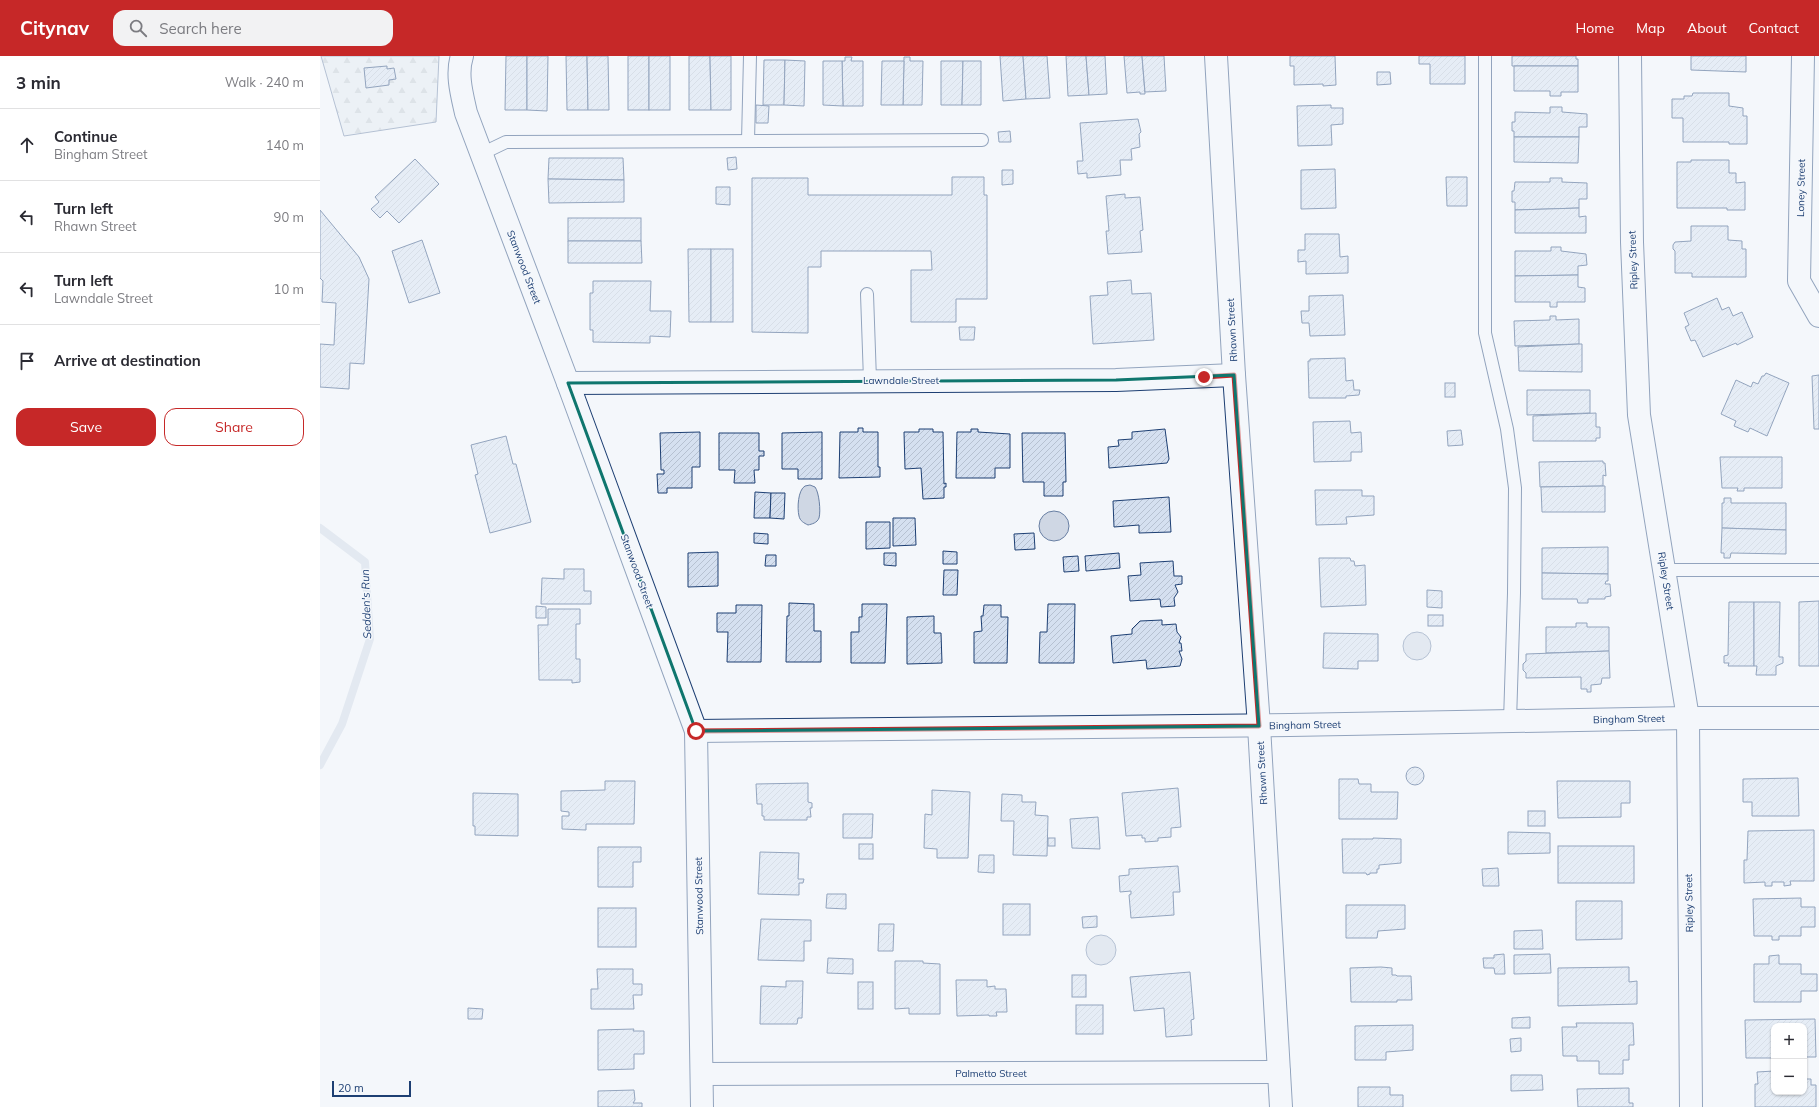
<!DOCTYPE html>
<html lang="en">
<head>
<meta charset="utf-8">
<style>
  body { margin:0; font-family:Mulish,sans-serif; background:#f2f2f3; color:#2b2b33 }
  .controls { position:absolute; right:12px; bottom:12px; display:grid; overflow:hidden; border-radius:8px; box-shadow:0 1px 3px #0004 }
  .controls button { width:36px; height:36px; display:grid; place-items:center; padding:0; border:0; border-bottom:1px solid #e1e1e2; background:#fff; color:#2b2b33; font:20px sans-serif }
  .scale { position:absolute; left:12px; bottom:10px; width:79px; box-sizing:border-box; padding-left:4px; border:2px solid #1d3f73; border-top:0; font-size:11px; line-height:14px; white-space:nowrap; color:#1d3f73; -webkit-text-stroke:3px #f4f7fb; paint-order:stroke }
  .stop { position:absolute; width:12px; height:12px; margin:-9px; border:3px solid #c62828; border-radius:50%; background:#fff }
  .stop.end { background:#c62828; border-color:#fff; box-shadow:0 1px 4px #0008 }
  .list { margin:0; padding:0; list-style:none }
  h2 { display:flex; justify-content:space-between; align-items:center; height:52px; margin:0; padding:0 16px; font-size:17px }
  h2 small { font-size:13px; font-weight:400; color:#7c7c81 }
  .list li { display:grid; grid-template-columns:26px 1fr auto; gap:12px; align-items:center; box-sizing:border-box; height:72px; padding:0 16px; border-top:1px solid #e1e1e2 }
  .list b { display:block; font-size:15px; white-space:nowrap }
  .list p { margin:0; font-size:13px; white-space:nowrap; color:#7c7c81 }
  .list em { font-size:13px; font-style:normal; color:#7c7c81 }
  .actions { display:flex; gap:8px; padding:12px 16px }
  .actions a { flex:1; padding:9px 0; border:1px solid #c62828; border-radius:12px; text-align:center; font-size:14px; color:#c62828 }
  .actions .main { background:#c62828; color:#fff }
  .icon { flex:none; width:22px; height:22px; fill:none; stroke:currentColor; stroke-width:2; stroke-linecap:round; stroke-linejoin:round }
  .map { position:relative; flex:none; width:1499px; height:1051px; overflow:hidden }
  header { display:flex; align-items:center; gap:24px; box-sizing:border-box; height:56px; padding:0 20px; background:#c62828; color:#fff }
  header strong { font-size:19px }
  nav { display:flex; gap:22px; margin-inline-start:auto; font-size:14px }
  .search { width:280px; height:36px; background:#f2f2f3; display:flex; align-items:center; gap:10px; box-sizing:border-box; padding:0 14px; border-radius:12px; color:#7c7c81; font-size:15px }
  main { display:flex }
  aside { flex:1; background:#fff }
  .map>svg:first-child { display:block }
</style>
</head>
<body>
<header>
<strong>Citynav</strong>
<div class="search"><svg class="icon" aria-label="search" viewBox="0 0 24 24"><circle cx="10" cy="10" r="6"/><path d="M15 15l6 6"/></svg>Search here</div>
<nav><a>Home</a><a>Map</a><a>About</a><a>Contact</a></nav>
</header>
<main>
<aside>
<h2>3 min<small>Walk · 240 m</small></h2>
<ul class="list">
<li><svg class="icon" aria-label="ahead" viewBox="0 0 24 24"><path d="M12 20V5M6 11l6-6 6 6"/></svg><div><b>Continue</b><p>Bingham Street</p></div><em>140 m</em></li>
<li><svg class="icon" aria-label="left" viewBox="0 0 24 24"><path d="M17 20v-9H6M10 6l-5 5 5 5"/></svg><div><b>Turn left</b><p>Rhawn Street</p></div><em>90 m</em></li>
<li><svg class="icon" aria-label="left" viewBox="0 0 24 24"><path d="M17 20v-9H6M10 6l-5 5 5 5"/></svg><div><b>Turn left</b><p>Lawndale Street</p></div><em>10 m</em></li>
<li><svg class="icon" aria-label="arrive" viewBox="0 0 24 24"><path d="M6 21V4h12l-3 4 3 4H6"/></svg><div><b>Arrive at destination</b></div></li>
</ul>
<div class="actions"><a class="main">Save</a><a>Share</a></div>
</aside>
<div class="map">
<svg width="1499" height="1051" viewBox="0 0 1499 1051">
  <defs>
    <pattern id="forest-firs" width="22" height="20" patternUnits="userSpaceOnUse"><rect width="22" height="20" fill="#e3e9f0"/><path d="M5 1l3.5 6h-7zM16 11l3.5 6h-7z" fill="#c2c9d1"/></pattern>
    <pattern id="building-hatch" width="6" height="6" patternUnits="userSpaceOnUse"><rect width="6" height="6" fill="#d5e0f0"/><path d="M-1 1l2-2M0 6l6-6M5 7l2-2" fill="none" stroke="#b6c1d1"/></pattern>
  </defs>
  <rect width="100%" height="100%" fill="#f4f7fb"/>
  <path fill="url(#forest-firs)" stroke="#687fa3" d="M1,0H119L116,66L24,80Z"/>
  <g fill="#cfd7e4" stroke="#687fa3">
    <path d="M490,429L495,431C499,436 501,455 499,462C497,467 492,468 488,469C484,467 480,465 479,460C477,452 478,434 485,430Z"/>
    <circle cx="734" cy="470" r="15"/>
    <circle cx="1097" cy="590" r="14"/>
    <circle cx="781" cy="894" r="15"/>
  </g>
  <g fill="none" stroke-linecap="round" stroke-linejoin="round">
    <path stroke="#cfd7e4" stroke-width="8" d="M0,472L45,506L50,583L22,668L0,709"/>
  </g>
  <g fill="url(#building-hatch)" stroke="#1d3f73">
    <path d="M186,0H207V54H185Z"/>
    <path d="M207,0H228L227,55L207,54Z"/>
    <path d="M246,0H267L268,54H247Z"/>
    <path d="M267,0H288L289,54H268Z"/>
    <rect x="308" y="0" width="21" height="54"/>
    <rect x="329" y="0" width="21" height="54"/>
    <path d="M369,0H390L391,54H369Z"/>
    <path d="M390,0H411V54H391Z"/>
    <path d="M680,0H703L706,43L683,45Z"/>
    <path d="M703,0H727L730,42L706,43Z"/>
    <path d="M746,0H766L769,39L748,40Z"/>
    <path d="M766,0H785L787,38L769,39Z"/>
    <path d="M804,0H822L825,38H820V36L807,37Z"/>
    <path d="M822,0H844L846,35L825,36Z"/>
    <path d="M970,0H1015L1016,29L1003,30V28L974,29V10H970Z"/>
    <path d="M1099,0H1145V28H1110V8H1099Z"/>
    <path d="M1192,0H1256V3H1258V10H1192Z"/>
    <path d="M1371,0H1426V16L1371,14Z"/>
    <path d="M525,1H532L531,5H543V50H523L522,5H525Z"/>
    <path d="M584,1H590V5H603L602,49H583Z"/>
    <path d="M444,4H465L464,49H443Z"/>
    <path d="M465,4L485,5L484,50L464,49Z"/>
    <path d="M503,5H522L523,50L503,49Z"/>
    <path d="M562,5H584L583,49H561Z"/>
    <path d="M621,5H643L642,49H621Z"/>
    <path d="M643,5H661V49H642Z"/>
    <path d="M67,10V13L74,12L76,23L69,24V29L46,32L44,12Z"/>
    <path d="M1194,10H1258V36H1241V40H1230V35H1194Z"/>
    <path d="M1057,16H1070L1071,28L1057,29Z"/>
    <path d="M1373,37H1409V50L1423,52V60H1427V88H1409V86H1363V62H1352V43H1364V40H1372Z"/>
    <path d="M436,49L449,50L448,67H436Z"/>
    <path d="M1011,49V52H1023V68L1011,69L1012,89L978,90L977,50Z"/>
    <path d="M1230,51H1242V56L1267,58V71H1259V81H1194V75H1192V66H1195V56L1230,57Z"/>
    <path d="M818,63L821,76L819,78L820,91L811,93L812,104H800L801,119L767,122V117L758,118L757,105H763L760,67Z"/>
    <path d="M690,75L691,86H679L678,76Z"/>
    <path d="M1194,81H1259L1258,107L1194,106Z"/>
    <path d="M416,101L417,113L408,114L407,102Z"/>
    <path d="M229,102H303L304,124L228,123Z"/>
    <path d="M95,103L119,128L79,167L67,155L60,162L51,153L59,146L55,141Z"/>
    <path d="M1371,104H1409V117H1416V127L1425,126V154H1407V152H1357V106H1371Z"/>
    <path d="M1015,113L1016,152L981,153V114Z"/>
    <path d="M682,114H693V128L682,129Z"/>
    <path d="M632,121H664V139H667V243H636V266H591V214H612L611,195H501V211H488V277L432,276V122H488V139H632Z"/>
    <path d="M1126,121H1147V150H1127Z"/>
    <path d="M1230,122H1242V126L1267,127V143H1259V152L1195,154V146H1192V135H1194L1195,126H1230Z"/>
    <path d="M228,123L304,124V146L229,147Z"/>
    <path d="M396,131H410V149L396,148Z"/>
    <path d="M805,138V142L820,141L823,174L820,175L822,196L788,198L786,175H789L786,140Z"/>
    <path d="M1259,152V161L1266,160V177H1195V154Z"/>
    <path d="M0,154L39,201L49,223L44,308L30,307L29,333L0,331V288L14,289L16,247L2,246L3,225L0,222Z"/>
    <rect x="248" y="162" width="73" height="23"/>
    <path d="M1371,170H1408V184L1422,185V193H1426V221H1372V217H1355V195L1353,193V189L1355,186L1371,185Z"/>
    <path d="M985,178H1019L1020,201L1028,200V217L986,218V205L978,206V194H985Z"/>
    <path d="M102,184L120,237L89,247L72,195Z"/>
    <path d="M248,185H321L322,207H248Z"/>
    <path d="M1231,191H1241V195L1266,198L1267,209L1258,210V219L1195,220V195H1231Z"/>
    <path d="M368,193H391V266H369Z"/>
    <rect x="391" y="193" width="22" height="73"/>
    <path d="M1258,219V231L1265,232V246H1237V251H1230V246H1195V220Z"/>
    <path d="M811,224L812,238L831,237L834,284L773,288L770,240L788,239L787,226Z"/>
    <path d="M273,225H331L330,255H351L350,281L330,280V287L273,286V274H270V237H273Z"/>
    <path d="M1023,239L1025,279L990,280L989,267H982L981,255H989V240Z"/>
    <path d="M1397,242L1402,254L1409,251L1413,260L1422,256L1433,281L1417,289L1416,287L1383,301L1375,284L1371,285L1365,271L1369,269L1364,257Z"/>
    <path d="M1230,260H1236V264L1259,263V288L1195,290L1194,265L1230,264Z"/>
    <path d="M639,271H655L654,284H640Z"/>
    <path d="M1259,288H1262V316L1199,315L1198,291Z"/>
    <path d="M1025,302L1026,325L1033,324L1034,334H1040L1039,339L1026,340V342H989L988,305H990V303Z"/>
    <path d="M1446,317L1469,327L1447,380L1430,372L1428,376L1414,370L1416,365L1401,358L1416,324L1431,331L1433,326L1438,328L1442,320H1444Z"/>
    <path d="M1499,319V373H1494L1492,320Z"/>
    <rect x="1125" y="327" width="10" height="14"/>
    <path d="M1207,334H1270V357L1207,359Z"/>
    <path d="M1276,357V371H1280V382H1276V385H1213V360Z"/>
    <path d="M1030,365L1031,377L1041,376L1042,396H1031V405L994,406L993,366Z"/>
    <path d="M538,372H543V376H558V411H560V421L519,422L520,376H538Z"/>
    <path d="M599,373H613V376H623L624,428L626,427V431H624V442L603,443L601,412L585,413L584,376H599Z"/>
    <path d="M651,373H658V376L690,378V412H675V422H636L637,376H651Z"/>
    <path d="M845,373L849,403L847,407L789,412L788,391L799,390L798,384L812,383V376Z"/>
    <path d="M1141,374L1143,389L1128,390L1127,375Z"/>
    <path d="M380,376V411H372V432H347V437H338L337,418H344V414H341L340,377Z"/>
    <path d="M502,376V423H478V413H462V377Z"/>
    <path d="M399,377H439V395H444V400H439V414H434L435,427H414L415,414H399Z"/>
    <path d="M702,377H745L746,426H743V440H724V426H703Z"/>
    <path d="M186,380L193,408H196L211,466L170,477L155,419L158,418L151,389Z"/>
    <path d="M1400,401H1462V432H1424V435H1417L1418,432H1402Z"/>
    <path d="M1283,405V407H1285L1286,420L1283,419V430L1220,431L1219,406Z"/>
    <path d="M1285,430V456H1222L1221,431Z"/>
    <path d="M995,434H1042V440H1054V459L1026,461L1027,468L996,469Z"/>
    <path d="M435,436L451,437L450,462H434Z"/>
    <path d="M451,437H465L464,463L450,462Z"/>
    <path d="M849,441L851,476L819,477V469L794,471L793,445Z"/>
    <path d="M1404,442H1411V447H1466V474L1402,472V447H1404Z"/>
    <path d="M573,462H595L596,489L573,490Z"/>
    <path d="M546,466H570V492L546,493Z"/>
    <path d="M1402,472L1466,474V498L1411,497L1410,502H1404V497H1401Z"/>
    <path d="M434,477L448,478V488L434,487Z"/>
    <path d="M714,477L715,493L695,494L694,478Z"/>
    <path d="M1288,491V518L1222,517V492Z"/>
    <path d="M623,495L637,496V508H623Z"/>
    <path d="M398,496V530L368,531V497Z"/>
    <path d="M564,497H576V510L564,509Z"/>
    <path d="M799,497L800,512L766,515L765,500Z"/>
    <path d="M446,499H456V510H445Z"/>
    <path d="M758,500L759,515L744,516L743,501Z"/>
    <path d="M999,502H1030L1031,505H1034L1035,510L1045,509L1046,549L1001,551Z"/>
    <path d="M853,505L854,520H862V528L855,529L858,536L854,542L855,550L841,551L840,543L810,545L808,520L821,519L820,507Z"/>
    <path d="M244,513H264V535H271V548H221L222,522L244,523Z"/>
    <path d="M624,514H638L637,539H623Z"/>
    <path d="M1222,517L1288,518V525H1286L1285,528H1290L1291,540L1285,541V543H1268V547H1258L1257,543H1222Z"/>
    <path d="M1107,534L1122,535V552L1107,551Z"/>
    <path d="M1499,545V610H1479V546Z"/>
    <path d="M1409,546H1434V610H1408L1409,607H1404V600L1408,599Z"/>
    <path d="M1434,546H1460L1459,601H1463V607L1456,610V619H1436L1437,610H1434Z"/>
    <path d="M469,547L494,548V575H501V606H466L467,560H469Z"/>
    <path d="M542,548H567L565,607H531V576H539V561H542Z"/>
    <path d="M728,548H755L754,607H719L720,576H727Z"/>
    <path d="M416,549H442L441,606H407L408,576H397V557H416Z"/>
    <path d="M664,549H681V561H688L687,607H654V576L662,575L661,560H663Z"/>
    <path d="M216,550L226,551V562H216Z"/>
    <path d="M228,553H260V568H256V603H260V626L252,627V624H219L218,569H228Z"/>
    <rect x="1108" y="559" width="15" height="11"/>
    <path d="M614,560V577H621L622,607L587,608V561Z"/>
    <path d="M842,564V569L856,568L857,576L861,581L859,587H861L862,595H859L862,603L860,610L827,613L826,604L793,607L791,580L812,578V573L820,565Z"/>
    <path d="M1256,567H1267V571H1289V595L1226,597V571H1256Z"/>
    <path d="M1004,577L1058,578V605H1038V613L1003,612Z"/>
    <path d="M1289,595L1290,622H1282L1281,628L1271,629V636H1267V633H1261V621L1206,622V617L1203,614V608L1206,605V598Z"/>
    <circle cx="1095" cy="720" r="9"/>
    <path d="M1478,722L1479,760H1432V746H1423V723Z"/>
    <path d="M1019,723H1038L1039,728H1051V736H1078L1077,763H1019Z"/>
    <path d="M285,725H315L314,768H266V774L242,773V760H249V756L241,755V735L285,734Z"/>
    <path d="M1237,725H1310V747H1301V761L1238,762Z"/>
    <path d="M488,727V746L492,747V752H490L491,761H487V764H444V760H442V748H437L436,728Z"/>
    <path d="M858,732L861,771L851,772V781L838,782V785L825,786V782H822V779L806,780L802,737Z"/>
    <path d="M612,734L650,736L648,802H617V793L604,792L605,758L612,759Z"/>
    <path d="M153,737L198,738V780L155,779V770H153Z"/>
    <path d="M682,738L702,739V746H716L715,759L728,760L727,800L693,799L694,765H681Z"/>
    <rect x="1208" y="755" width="17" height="15"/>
    <path d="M523,758H553L552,782H523Z"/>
    <path d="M778,761L780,793L752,792L750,763Z"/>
    <path d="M1494,774V825H1470L1471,829L1464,830V826H1452V830H1445V826L1424,827V804H1427L1428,775Z"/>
    <path d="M1188,776L1230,777V797L1188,798Z"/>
    <rect x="728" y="782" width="7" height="8"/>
    <path d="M1053,782L1081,783V807L1059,809V813H1057V817H1050V818L1047,819L1046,817H1023L1022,783H1053Z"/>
    <rect x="539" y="788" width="14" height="15"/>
    <rect x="1238" y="790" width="76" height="37"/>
    <path d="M278,791H321V806H313V831H278Z"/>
    <path d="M440,796L479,797L478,823H484L483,827H479V839L438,838Z"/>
    <path d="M659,799H674V817L658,816Z"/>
    <path d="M858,810L860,836H853L854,859L811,862L809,839L811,838V835L800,836L799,820L809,819V813Z"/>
    <path d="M1178,812L1179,830H1163L1162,813Z"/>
    <path d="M507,838H526V853L506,852Z"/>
    <path d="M1481,842V851H1495V871H1481V880H1459V884H1452V880H1434L1433,843Z"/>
    <path d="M1256,845H1302V883L1256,884Z"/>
    <rect x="683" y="848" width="27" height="31"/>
    <path d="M1026,849H1085V873L1058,875L1057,882H1026Z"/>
    <rect x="278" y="852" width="38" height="39"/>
    <path d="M777,860V871L763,872L762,861Z"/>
    <path d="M441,863L491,864V885H484V905L438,904Z"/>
    <path d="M559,868H574L573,895H558Z"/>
    <path d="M1222,874L1223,893H1194V875Z"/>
    <path d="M1184,898L1185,918H1175L1174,912H1164L1163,902H1174V899Z"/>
    <path d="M1230,898L1231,917L1194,918V899Z"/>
    <path d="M1459,899V908H1481V918H1497V935H1481V946H1434V908H1449V900Z"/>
    <path d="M508,902L533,903V918L507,917Z"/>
    <path d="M575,905H603V907L620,908V958H589V952L575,953Z"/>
    <path d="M1061,911L1072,912V919H1076L1077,920H1091L1092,944H1077V946H1031L1030,912Z"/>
    <path d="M1309,911V926L1317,925V948L1238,950V912Z"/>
    <path d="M277,913H313V928H322V939H313L314,953H271V933H278Z"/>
    <path d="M870,916L874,963L871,964L872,979L846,981L844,952L814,955L810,921Z"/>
    <rect x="752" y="919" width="14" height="22"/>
    <path d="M636,924H667V931L675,930V933H686L687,956H676L677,960H669V959L637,960Z"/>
    <path d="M466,925H483L482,962H478L477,968H440L441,930L466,931Z"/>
    <rect x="538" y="926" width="15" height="27"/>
    <rect x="756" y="949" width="27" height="29"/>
    <path d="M148,952L163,953L162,963H148Z"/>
    <path d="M1210,961V972H1192V962Z"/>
    <path d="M1495,963L1496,1001H1484V970H1454V1002H1426L1425,964Z"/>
    <path d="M1256,967H1313L1314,989H1309V1004H1303V1018H1279V1005H1257V1000H1243L1242,971H1257Z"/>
    <path d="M1093,969V994L1066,996V1004H1035V970Z"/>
    <path d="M314,973L313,975H324V998H314V1013L278,1014V974Z"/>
    <path d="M1201,982V995L1191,996L1190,983Z"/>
    <path d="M1454,1015V1036H1484V1023H1491V1029H1496V1051H1435V1028H1438L1437,1016Z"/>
    <path d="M1191,1019H1222L1223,1034L1191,1035Z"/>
    <path d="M1038,1031H1070V1039H1083V1051H1038Z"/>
    <path d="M1309,1032V1047H1313V1051H1258L1257,1033Z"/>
    <path d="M314,1034L315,1044L313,1047H322V1051H278V1035Z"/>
  </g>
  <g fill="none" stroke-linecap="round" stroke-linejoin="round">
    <defs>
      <g id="service">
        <path d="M1165,0V277L1187,373L1195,432L1194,537L1190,665"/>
        <path d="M428,85L430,0"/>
        <path d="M161,98L186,86L662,84"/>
        <path d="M547,238L550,324"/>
        <path d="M1345,514H1499"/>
      </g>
      <g id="minor">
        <path d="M142,0C136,18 142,39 146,57L248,327L376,675L382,1051"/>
        <path d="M1310,0L1312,186L1319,359L1368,662L1371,1051"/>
        <path d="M1483,0L1479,225L1499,260"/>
        <path d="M248,327L796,324L914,319"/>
        <path d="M376,675L970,669L1368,662H1499"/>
        <path d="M382,1018L959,1016"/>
      </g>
      <path id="secondary" d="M896,0L914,319L939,670L961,1051"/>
    </defs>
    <use href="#service" stroke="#1d3f73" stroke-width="14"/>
    <use href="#minor" stroke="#1d3f73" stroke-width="24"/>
    <use href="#secondary" stroke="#1d3f73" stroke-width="24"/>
    <use href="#service" stroke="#f4f7fb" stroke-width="12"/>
    <use href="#minor" stroke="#f4f7fb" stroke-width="22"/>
    <use href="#secondary" stroke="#f4f7fb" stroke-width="22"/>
  </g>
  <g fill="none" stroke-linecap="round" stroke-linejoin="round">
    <path stroke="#c62828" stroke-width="5" d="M376,675L939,670L914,319L884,321"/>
  </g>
  <path d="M0 0H1499V1051H0ZM914,319L939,670L376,675L248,327L796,324Z" fill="#f4f7fb" fill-opacity=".55" fill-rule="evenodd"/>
  <path fill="none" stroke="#0f766e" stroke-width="3" stroke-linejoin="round" d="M914,319L939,670L376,675L248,327L796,324Z"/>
  <g text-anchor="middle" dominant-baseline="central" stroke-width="3" stroke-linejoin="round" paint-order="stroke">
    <g font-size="10" fill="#1d3f73" stroke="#f4f7fb">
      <text transform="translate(1481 132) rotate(-89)">Loney Street</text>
      <text transform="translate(1313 204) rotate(-92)">Ripley Street</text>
      <text transform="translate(204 211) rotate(69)">Stanwood Street</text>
      <text transform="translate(912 274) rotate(-93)">Rhawn Street</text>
      <text x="581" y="324">Lawndale Street</text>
      <text transform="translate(317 515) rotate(70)">Stanwood Street</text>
      <text transform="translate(1346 525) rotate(81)">Ripley Street</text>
      <text transform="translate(1309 663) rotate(-1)">Bingham Street</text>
      <text transform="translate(985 669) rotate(-1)">Bingham Street</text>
      <text transform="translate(942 717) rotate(-93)">Rhawn Street</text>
      <text transform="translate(379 840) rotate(-91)">Stanwood Street</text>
      <text transform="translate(1369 847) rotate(-91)">Ripley Street</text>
      <text x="671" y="1017">Palmetto Street</text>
    </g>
    <g font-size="11" font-style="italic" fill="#1d3f73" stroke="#f4f7fb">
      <text transform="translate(46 548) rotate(-92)">Sedden's Run</text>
    </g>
  </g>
</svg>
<div class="controls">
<button>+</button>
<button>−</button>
</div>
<div class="scale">20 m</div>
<div class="stop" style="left:376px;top:675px"></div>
<div class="stop end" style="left:884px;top:321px"></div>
</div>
</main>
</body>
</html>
